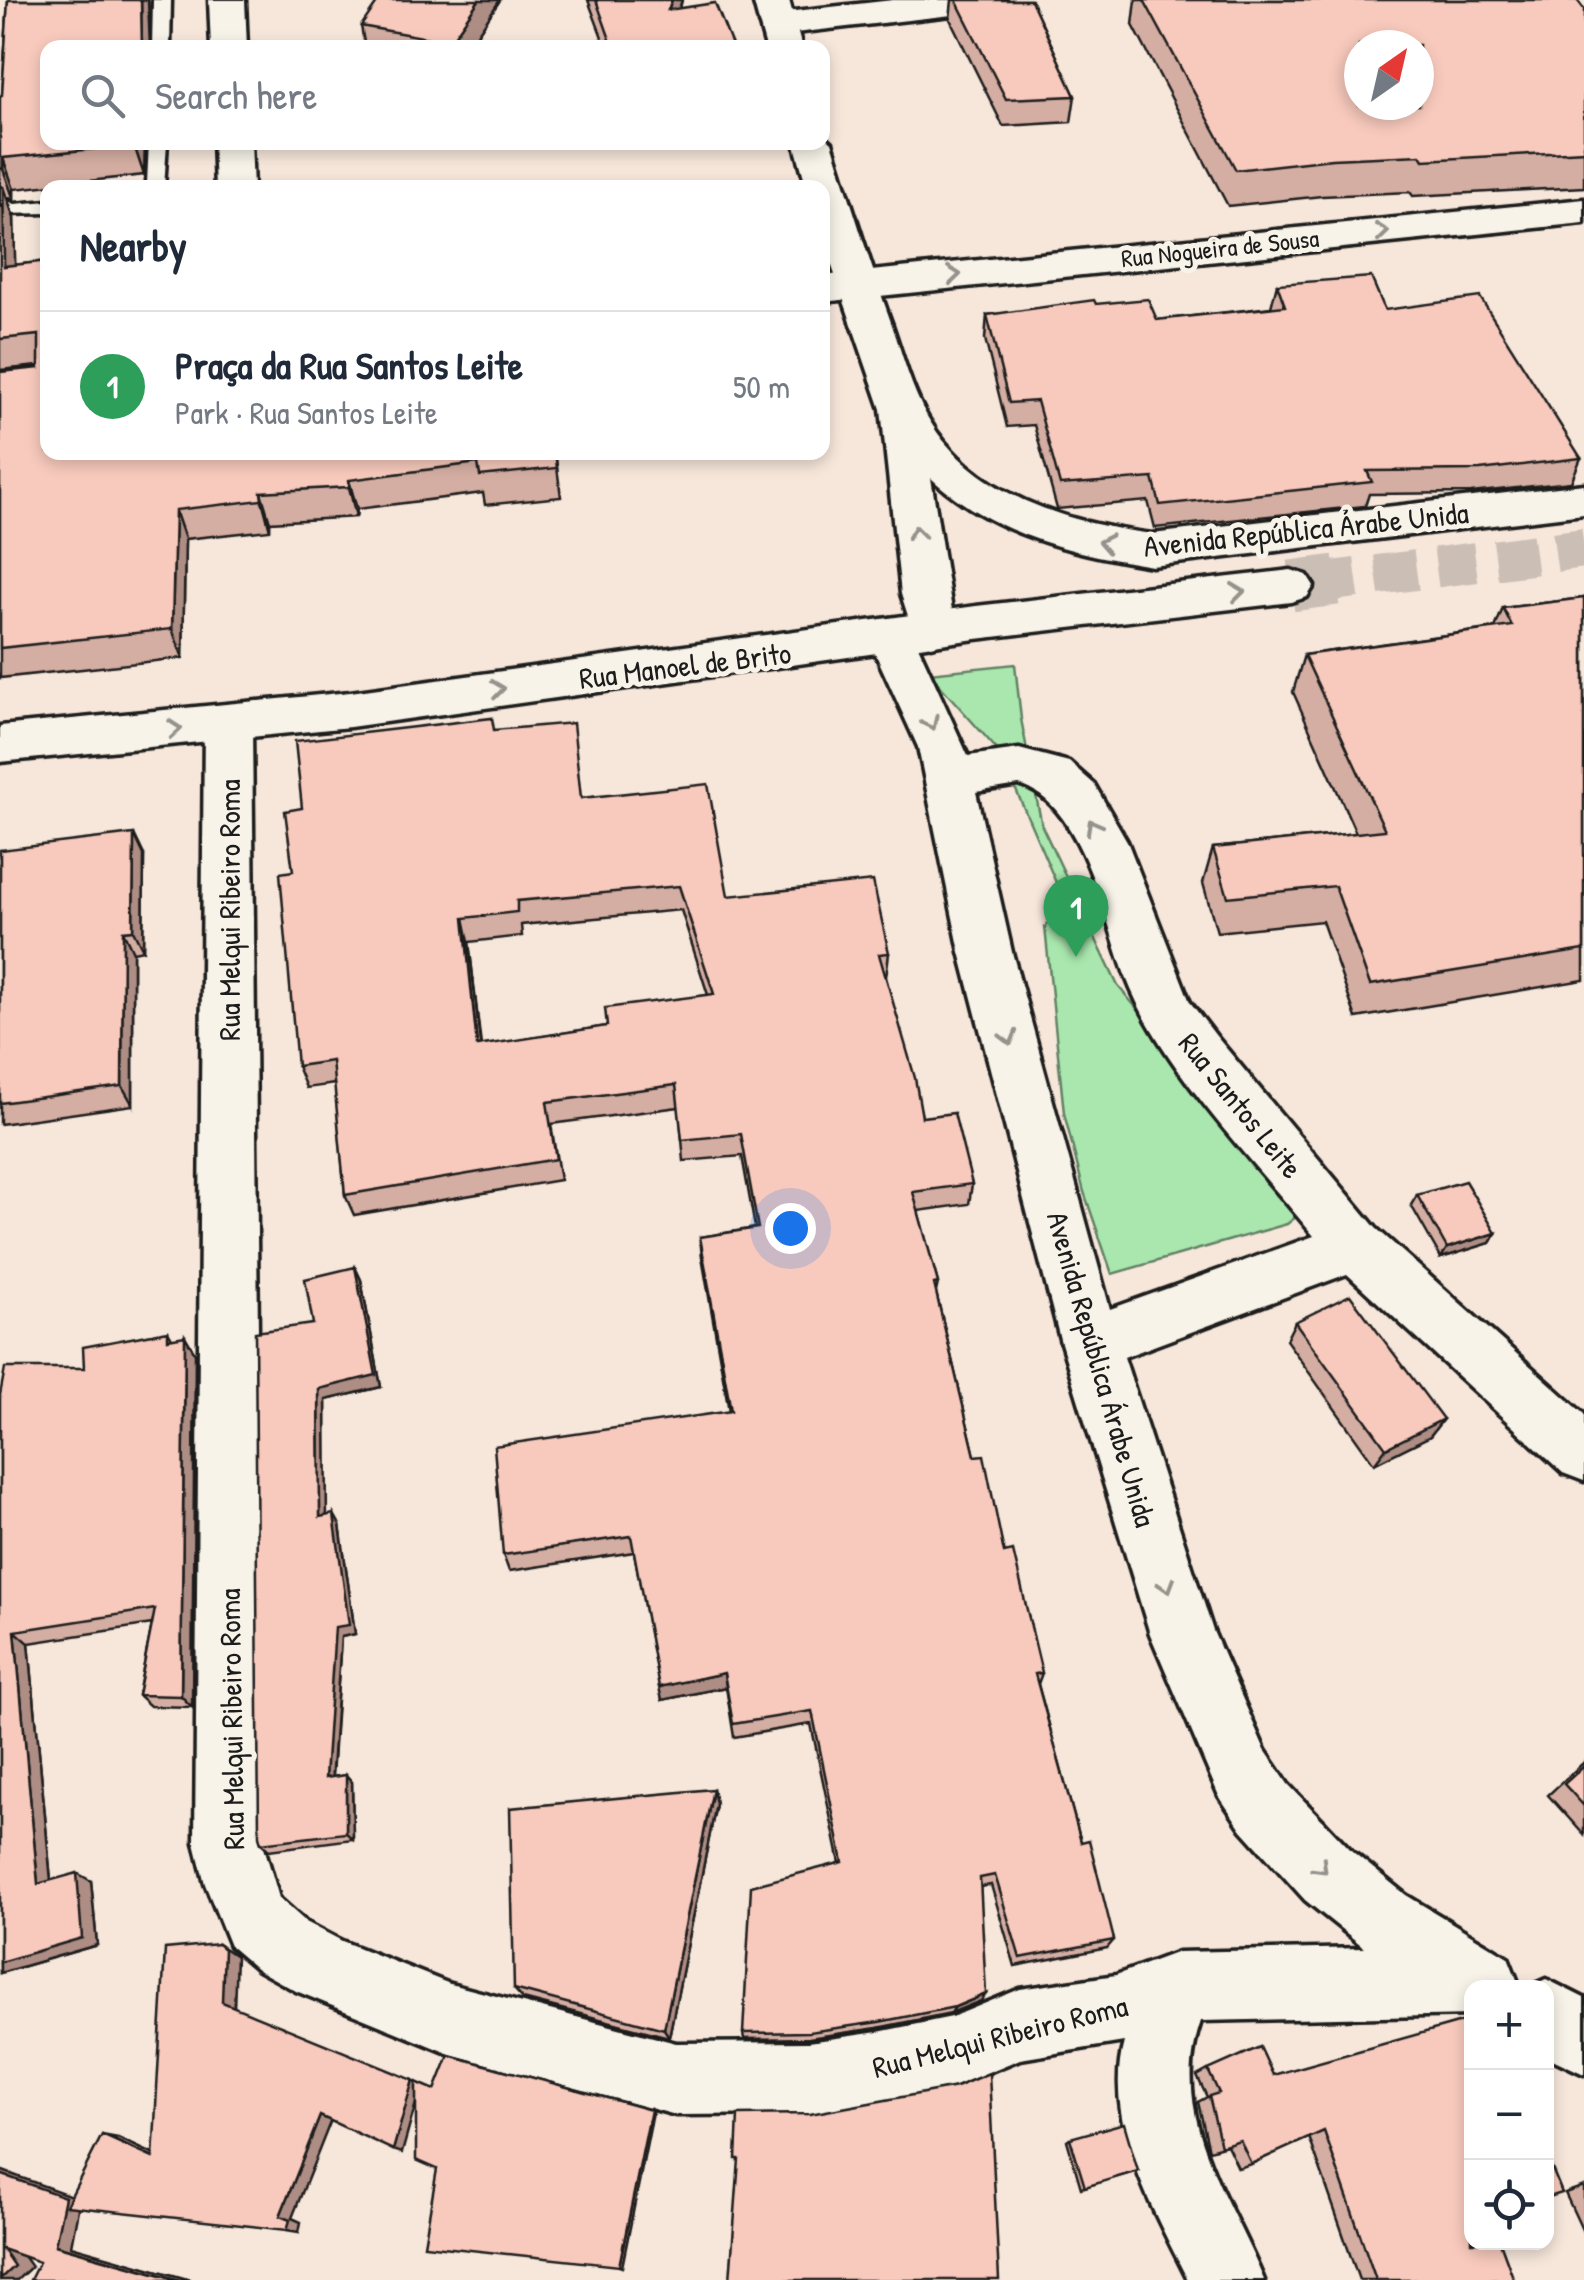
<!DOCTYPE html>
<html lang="en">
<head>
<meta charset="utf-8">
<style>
  body { margin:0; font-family:"Patrick Hand",sans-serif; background:#f6f6f7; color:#1f2937 }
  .controls { position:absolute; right:30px; bottom:30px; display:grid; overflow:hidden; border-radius:20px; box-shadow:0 5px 15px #0003 }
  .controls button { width:90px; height:90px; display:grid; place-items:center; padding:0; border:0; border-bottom:2px solid #e0e1e3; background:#fff; color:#1f2937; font:50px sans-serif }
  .compass { position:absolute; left:1344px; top:30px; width:90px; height:90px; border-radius:50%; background:#fff; box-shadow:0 5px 15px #0003; rotate:34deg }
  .you { position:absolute; left:790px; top:1228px; width:35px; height:35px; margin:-25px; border:8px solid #fff; border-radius:50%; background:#1a73e8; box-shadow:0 0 0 15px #1a73e833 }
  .badge { display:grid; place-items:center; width:65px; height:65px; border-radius:50%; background:#2563eb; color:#fff; font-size:32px; font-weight:700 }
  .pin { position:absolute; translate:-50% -82px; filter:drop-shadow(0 2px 5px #0008) }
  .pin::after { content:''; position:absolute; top:52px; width:35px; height:30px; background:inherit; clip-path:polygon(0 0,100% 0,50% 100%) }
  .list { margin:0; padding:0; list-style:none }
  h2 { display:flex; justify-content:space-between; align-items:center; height:130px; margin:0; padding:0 40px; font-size:42px }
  h2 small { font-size:32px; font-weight:400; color:#747a83 }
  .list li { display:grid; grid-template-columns:65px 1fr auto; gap:30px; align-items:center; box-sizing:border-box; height:150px; padding:0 40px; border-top:2px solid #e0e1e3 }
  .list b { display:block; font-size:38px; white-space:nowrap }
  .list p { margin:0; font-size:32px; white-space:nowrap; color:#747a83 }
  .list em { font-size:32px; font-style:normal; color:#747a83 }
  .icon { flex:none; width:55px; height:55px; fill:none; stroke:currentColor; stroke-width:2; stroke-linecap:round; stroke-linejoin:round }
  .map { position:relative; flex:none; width:1584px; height:2280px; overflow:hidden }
  .search { position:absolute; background:#fff; box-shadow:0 5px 15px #0003; left:40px; top:40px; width:790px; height:110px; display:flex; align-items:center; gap:25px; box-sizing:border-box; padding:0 35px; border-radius:20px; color:#747a83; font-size:38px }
  .panel { position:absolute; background:#fff; box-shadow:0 5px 15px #0003; left:40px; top:180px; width:790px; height:280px; border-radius:20px }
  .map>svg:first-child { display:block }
</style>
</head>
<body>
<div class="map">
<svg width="1584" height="2280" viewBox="0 0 1584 2280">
  <rect width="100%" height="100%" fill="#f7e7db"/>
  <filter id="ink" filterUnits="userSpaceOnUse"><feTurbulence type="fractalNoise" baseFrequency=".01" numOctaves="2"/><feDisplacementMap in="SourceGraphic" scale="20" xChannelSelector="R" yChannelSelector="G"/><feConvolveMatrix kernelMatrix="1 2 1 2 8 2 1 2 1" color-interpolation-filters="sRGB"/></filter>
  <g filter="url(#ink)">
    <path fill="#a9e7ae" stroke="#628265" stroke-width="2.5" d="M1015,664L1021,719L1042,826L1118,986L1307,1208L1287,1224L1112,1274L1084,1192L1064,1113L1045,927L1064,901L1000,753L929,673Z"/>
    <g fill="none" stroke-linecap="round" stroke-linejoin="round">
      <path stroke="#cbbeb5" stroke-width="40" stroke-dasharray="40 20" stroke-linecap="butt" d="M1317,583L1584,548"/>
      <path stroke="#cbbeb5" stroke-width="51" stroke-dasharray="51 26" stroke-linecap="butt" d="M1291,586L1336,580"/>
      <defs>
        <g id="service">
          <path d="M153,0H171L170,48H152Z"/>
          <path d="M149,142H167L164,188H144L147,183Z"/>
          <path d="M0,198L15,204L48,201V213L5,214L0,212Z"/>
        </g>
        <g id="minor">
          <path d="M209,0H245L247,48H211Z"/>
          <path d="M893,0H1005L1000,8L987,11L777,35L764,32L759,24L764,16L777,13Z"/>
          <path d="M213,142H251L253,188H215Z"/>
          <path d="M1584,199V223L822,302V276Z"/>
          <path d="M890,618L906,623L913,635L968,756L1019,749L1069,762L1094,784L1127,841L1190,1002L1216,1036L1376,1228L1584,1414V1481L1563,1473L1347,1274L1124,1357L1213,1631L1265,1750L1288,1784L1353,1852L1406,1895L1508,1957L1518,1982L1515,1988H1472V2015L1201,2021C1168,2117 1229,2195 1264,2280H1188C1154,2211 1102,2122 1124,2042L1020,2059L952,2087L878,2102L809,2114L676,2115L450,2054L296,1991L258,1970L230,1946L205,1884L195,1843L204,724L211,711L228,706L245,711L252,724L263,1843L279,1898L306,1922L342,1941L450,1984L676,2043L809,2042L878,2032L952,2017L1020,1989L1116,1975L1178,1952L1365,1948L1305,1900L1242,1830L1219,1796L1150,1634L1061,1343L960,952L918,747L867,635L874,623ZM1019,785C1082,801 1105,922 1126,977C1159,1065 1254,1162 1314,1236L1110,1309L1012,952L976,792Z"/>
          <path d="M1546,1979L1584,1998V2074L1546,2056V1988H1526Z"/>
        </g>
        <g id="tertiary">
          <path d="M753,0H789L802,48H766Z"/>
          <path d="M822,133L832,142C851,203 870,264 892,325C903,356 911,389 928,418C973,496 1069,523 1152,534L1584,484V514L1152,566C1073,554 991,534 931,478L955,629L948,641L932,646L916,641L901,594L881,409L822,237V188H807L794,142H822Z"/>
        </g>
        <path id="primary" d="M1291,570L1307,575L1314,586L1307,597L1291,602L976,639L350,727L0,762V726L350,692L976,606Z"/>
      </defs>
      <use href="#service" stroke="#1c1c1c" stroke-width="7"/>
      <use href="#minor" stroke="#1c1c1c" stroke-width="7"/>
      <use href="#tertiary" stroke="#1c1c1c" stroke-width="7"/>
      <use href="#primary" stroke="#1c1c1c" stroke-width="7"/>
      <use href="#service" fill="#f7f3e8" fill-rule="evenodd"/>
      <use href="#minor" fill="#f7f3e8" fill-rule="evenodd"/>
      <use href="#tertiary" fill="#f7f3e8" fill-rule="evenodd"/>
      <use href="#primary" fill="#f7f3e8" fill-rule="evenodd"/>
    </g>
    <g fill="#d5aea3" stroke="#1c1c1c" stroke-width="2.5" fill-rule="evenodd">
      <path d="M8,0H148L150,48H48V142H145L144,175L14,189V200L7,197L14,218L15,265L48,261V452H555L561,497L485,505L483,493L357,509L356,517L270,522V530L185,539L183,658L0,678V372L39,368V366L0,370V96L2,95Z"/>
      <path d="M500,0L468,48H365L361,26Z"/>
      <path d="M588,0H682L680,8L733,48H606Z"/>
      <path d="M952,0H1031L1075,96L1071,122L1003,126L950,19Z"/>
      <path d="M1136,0H1577L1584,9V187L1413,196L1410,192L1322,196L1228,206L1133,25Z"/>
      <path d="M1277,284L1385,310L1581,458L1571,482L1471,493L1369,494L1365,506L1155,528L1148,501L1057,509L1034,425L1007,427L985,339L987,315L1096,304L1157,320L1271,307Z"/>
      <path d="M1584,598V980L1356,1018L1322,921L1217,932L1203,883L1213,848L1356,833L1293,692L1304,655L1495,628L1503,608Z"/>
      <path d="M495,730L582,798L728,896L889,953L886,977L922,1117L972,1184L969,1204L918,1211L938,1283L936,1292L975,1456L1042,1673L1038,1684L1081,1842L1114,1940L1107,1948L1015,1966L991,1885L980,1887L981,2001L951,2013L877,2028L809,2038L744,2039L743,2033L840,1863L811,1724L734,1737L726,1687L662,1700L634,1552L509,1571L503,1555L729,1411L702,1257L700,1237L755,1228L742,1156L684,1161L679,1107L551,1124L560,1180L354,1215L345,1195L335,1084L306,1088L297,1066L293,871L302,808ZM681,910L708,995L607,1026L481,1046L469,942L522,936L521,925Z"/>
      <path d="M0,850L144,855L143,950L133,952V1105L0,1124Z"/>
      <path d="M1417,1195L1496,1233L1490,1243L1441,1258L1411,1205Z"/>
      <path d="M355,1267L361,1280L381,1387L326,1400V1516L340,1525L355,1634L341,1637L332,1777L346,1775L352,1782L353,1839L269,1850L261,1843L313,1324Z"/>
      <path d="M1295,1322L1443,1419L1430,1436L1374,1464L1286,1340Z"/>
      <path d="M168,1331L172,1338L195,1353L192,1707L150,1706L138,1695L152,1624L29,1643L51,1880L91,1881L97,1945L0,1973V1395L84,1368Z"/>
      <path d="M1584,1762V1835L1548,1795Z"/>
      <path d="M713,1789L716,1804L669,2037L523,1999L514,1989Z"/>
      <path d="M1208,2070L1273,2075L1472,2242L1514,2280H1359L1309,2137L1251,2164L1238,2168L1227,2145L1209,2150L1198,2102L1207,2097L1197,2076Z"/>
      <path d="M1070,2138L1138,2171L1081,2188L1067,2140Z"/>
      <path d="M1584,2186V2234L1565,2193Z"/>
    </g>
    <g fill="#ae8d84" stroke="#1c1c1c" stroke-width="2.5">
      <path d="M141,0H148L150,48H142Z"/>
      <path d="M479,0H500L468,48H451L450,42Z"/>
      <path d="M672,0H682L670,36L668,10Z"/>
      <path d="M134,142H145L144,175L134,145Z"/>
      <path d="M3,158L14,189V200L3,169Z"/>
      <path d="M3,187L14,218L16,296L4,266Z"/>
      <path d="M349,480L357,509L356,517L349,487Z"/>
      <path d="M261,492L270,522V530L262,500Z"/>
      <path d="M175,510L185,539L183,658L172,629Z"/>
      <path d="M134,834L144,855L143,950L133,930Z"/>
      <path d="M464,918L469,942L483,1069L477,1046Z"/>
      <path d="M123,931L133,952V1105L122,1086Z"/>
      <path d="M1496,1233L1490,1243L1441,1258L1447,1248Z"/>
      <path d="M355,1267L361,1280L381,1387L326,1400L327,1528L320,1517L319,1389Z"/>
      <path d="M185,1336L195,1353L192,1707L181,1696Z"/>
      <path d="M1443,1419L1430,1436L1374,1464L1386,1448Z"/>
      <path d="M334,1514L340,1525L355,1634L341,1637L331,1785L325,1778Z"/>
      <path d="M15,1631L29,1643L52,1892L38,1884Z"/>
      <path d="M724,1673L726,1687L662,1700L659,1687Z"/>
      <path d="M346,1775L352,1782L353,1839L346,1833Z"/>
      <path d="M713,1789L716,1804L669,2037L664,2029Z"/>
      <path d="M77,1873L91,1881L97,1945L0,1973V1962Z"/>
      <path d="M218,1944L236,1956L234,2009L222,2002Z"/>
      <path d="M986,1994L981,2001L951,2013L955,2007Z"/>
      <path d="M413,2080L421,2085L402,2153L393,2150Z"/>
      <path d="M651,2110L653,2113L622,2267L619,2266Z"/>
      <path d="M320,2116L331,2120L292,2218L301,2222L299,2232L287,2230L280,2216Z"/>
      <path d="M102,2135L118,2138L168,2161L153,2158Z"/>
      <path d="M0,2170L80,2199L71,2246L191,2280H179L55,2245L0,2174Z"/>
      <path d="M2,2249L19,2250L31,2267L17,2280H0Z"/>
    </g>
    <g fill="#f8cabd" stroke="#1c1c1c" stroke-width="2.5" fill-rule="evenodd">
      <path d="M8,0H141L142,48H48V142H134V145L3,158V169L0,168V96L2,95Z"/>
      <path d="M379,0H479L450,42L361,26Z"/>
      <path d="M596,0H672L668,10L715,3L733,48H613Z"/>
      <path d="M956,0H1031L1075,96L1006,99Z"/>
      <path d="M1144,0H1577L1584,9V151L1424,160L1421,155L1332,159L1236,170ZM1359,45H1419V105H1359Z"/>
      <path d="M0,186L3,187L4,266L48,261V452H555L557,468L480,476L478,463L349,480V487L261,492L262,500L175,510L172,629L0,648V372L39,368V335L0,339Z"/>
      <path d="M1371,277L1385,310L1480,297L1581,458L1480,470L1367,471L1372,482L1160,505L1153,478L1060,485L1037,401L1009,403L987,315L1094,300L1096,304L1148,299L1157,320L1285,306L1277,284Z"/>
      <path d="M1584,598V950L1370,985L1335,886L1228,897L1213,848L1385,830L1304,655L1512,626L1503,608Z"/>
      <path d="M492,718L494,730L573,723L581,798L708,784L728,896L873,881L889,953L879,954L915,1078L922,1117L954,1113L972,1184L913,1192L938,1283L934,1284L975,1456L984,1455L1004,1553L1013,1551L1042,1673L1035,1674L1081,1842L1089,1840L1114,1940L1020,1958L995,1875L980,1878L986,1994L955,2007L879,2022L809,2032L743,2033L751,1886L843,1862L812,1711L733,1724L724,1673L659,1687L631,1536L503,1555L494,1446L731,1411L700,1237L758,1228L741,1134L682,1140L676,1085L547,1102L556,1159L345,1195L332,1061L297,1066L280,873L293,871L285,811L302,808L295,741ZM679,886L714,994L605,1008L607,1026L477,1046L464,918L517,912V901Z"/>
      <path d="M134,834L133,930L123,931L122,1086L0,1103V850Z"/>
      <path d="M1465,1181L1496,1233L1447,1248L1417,1195Z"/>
      <path d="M355,1267L376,1375L319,1389L320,1517L334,1514L349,1625L335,1627L325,1778L346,1775V1833L261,1843L259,1836L255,1332L313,1324L305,1279Z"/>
      <path d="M1350,1295L1443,1419L1386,1448L1295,1322Z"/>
      <path d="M168,1331V1339L185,1336L181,1696L138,1695L155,1609L15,1631L38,1884L77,1873L82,1938L0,1962V1395L5,1368H84L83,1347Z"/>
      <path d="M1584,1766V1806L1564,1784Z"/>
      <path d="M713,1789L664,2029L514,1989L510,1808Z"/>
      <path d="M218,1944L224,1949L222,2002L413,2080L393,2150L320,2116L280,2216L290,2220L287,2230L66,2206L102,2135L153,2158L165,1949Z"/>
      <path d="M1472,2019V2242H1500L1514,2280H1376L1324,2131L1251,2164L1240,2140L1221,2146L1209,2096L1219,2093L1208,2070L1260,2047L1273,2075Z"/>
      <path d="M449,2055L651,2110L619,2266L424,2245L437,2169L416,2160V2082L435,2090Z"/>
      <path d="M989,2073L999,2280H730L739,2159H736L738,2115L810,2114L956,2087Z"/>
      <path d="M1124,2123L1138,2171L1085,2187L1070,2138Z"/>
      <path d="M1546,2154L1562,2193L1546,2198Z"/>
      <path d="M0,2174L65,2197L55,2245L179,2280H30L39,2262L2,2249L14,2266L0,2279Z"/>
    </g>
    <defs><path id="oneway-chevron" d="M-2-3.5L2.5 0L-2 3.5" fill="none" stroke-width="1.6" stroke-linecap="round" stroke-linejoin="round" transform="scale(2.5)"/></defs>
    <g stroke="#94928c">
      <use href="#oneway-chevron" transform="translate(1382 232) rotate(-6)"/>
      <use href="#oneway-chevron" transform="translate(954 275) rotate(-6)"/>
      <use href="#oneway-chevron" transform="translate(916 533) rotate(-97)"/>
      <use href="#oneway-chevron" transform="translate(1105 543) rotate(-169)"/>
      <use href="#oneway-chevron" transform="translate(1238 592) rotate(-7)"/>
      <use href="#oneway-chevron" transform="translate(498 689) rotate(-7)"/>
      <use href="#oneway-chevron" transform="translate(931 723) rotate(65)"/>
      <use href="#oneway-chevron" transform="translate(175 729) rotate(-5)"/>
      <use href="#oneway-chevron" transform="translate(1093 826) rotate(-119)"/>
      <use href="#oneway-chevron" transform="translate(1009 1038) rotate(75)"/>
      <use href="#oneway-chevron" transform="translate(1167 1586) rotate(73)"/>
      <use href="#oneway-chevron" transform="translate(1321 1867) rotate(45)"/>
    </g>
  </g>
  <g text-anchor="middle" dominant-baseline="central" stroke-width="10" stroke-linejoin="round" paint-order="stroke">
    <g font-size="25" fill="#1c1c1c" stroke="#f7f3e8">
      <text transform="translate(1220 248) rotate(-6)">Rua Nogueira de Sousa</text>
    </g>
    <g font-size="30" fill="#1c1c1c" stroke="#f7f3e8">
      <text transform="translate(1306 529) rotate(-6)">Avenida República Árabe Unida</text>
      <text transform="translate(685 665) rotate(-7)">Rua Manoel de Brito</text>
      <text transform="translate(229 910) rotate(-90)">Rua Melqui Ribeiro Roma</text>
      <text transform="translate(1241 1105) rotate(51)">Rua Santos Leite</text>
      <text transform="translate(1102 1369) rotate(74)">Avenida República Árabe Unida</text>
      <text transform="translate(231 1719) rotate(-91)">Rua Melqui Ribeiro Roma</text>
      <text transform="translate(1000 2036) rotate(-14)">Rua Melqui Ribeiro Roma</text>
    </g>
  </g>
</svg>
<div class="controls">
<button>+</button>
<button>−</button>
<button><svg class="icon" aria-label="locate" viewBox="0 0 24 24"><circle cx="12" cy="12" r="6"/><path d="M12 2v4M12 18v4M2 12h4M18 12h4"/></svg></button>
</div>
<svg class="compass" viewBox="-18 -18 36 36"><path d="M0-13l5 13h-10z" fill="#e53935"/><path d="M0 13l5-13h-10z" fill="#747a83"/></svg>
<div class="you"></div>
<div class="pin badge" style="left:1076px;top:957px;background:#2e9e5b">1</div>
<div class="search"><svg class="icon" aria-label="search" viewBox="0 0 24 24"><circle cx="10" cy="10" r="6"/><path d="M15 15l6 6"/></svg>Search here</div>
<section class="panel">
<h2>Nearby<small></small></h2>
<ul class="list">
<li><span class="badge" style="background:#2e9e5b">1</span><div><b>Praça da Rua Santos Leite</b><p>Park · Rua Santos Leite</p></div><em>50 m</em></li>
</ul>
</section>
</div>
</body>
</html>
